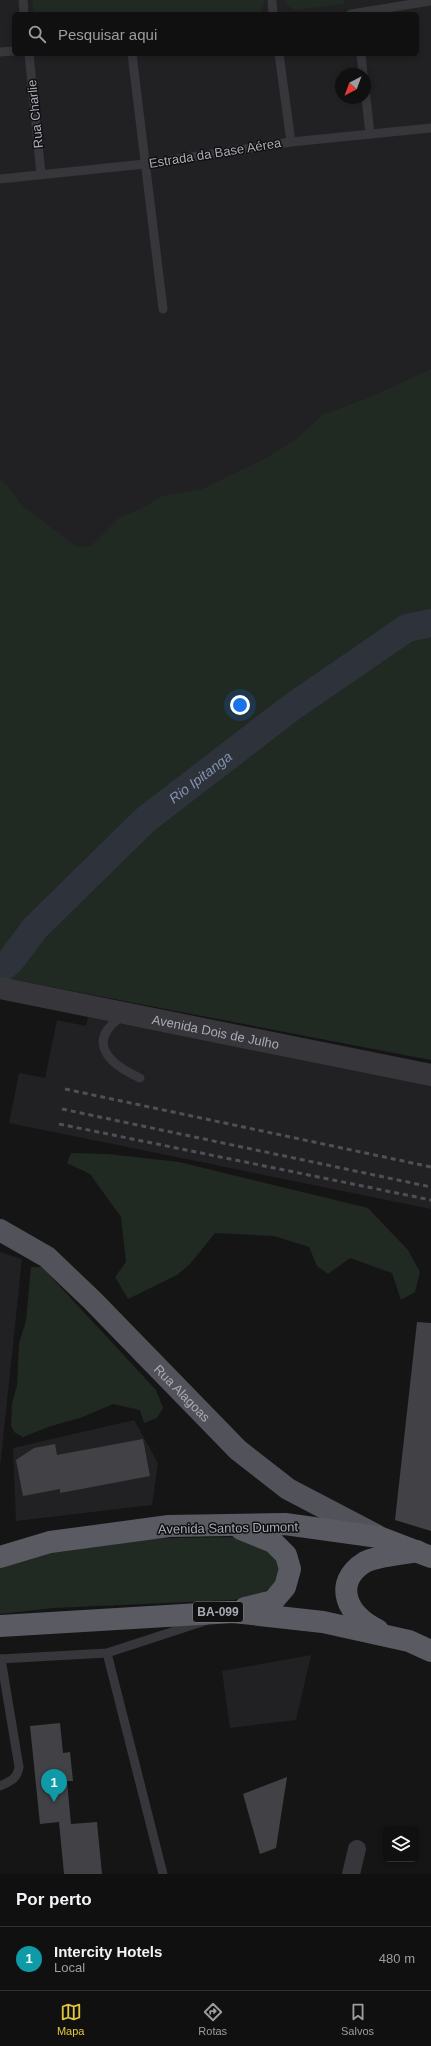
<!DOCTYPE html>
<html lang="pt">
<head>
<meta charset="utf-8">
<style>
  body { margin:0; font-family:Arial,sans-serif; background:#191919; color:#f1f3f6 }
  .controls { position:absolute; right:12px; bottom:12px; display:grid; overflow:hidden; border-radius:6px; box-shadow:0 2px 6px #0003 }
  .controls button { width:36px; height:36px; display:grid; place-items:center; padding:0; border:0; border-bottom:1px solid #303030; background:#101010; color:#f1f3f6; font:20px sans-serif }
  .compass { position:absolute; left:335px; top:68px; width:36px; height:36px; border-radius:50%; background:#101010; box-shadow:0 2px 6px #0003; rotate:221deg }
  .you { position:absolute; left:240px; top:705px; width:14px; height:14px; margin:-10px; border:3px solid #fff; border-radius:50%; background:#1a73e8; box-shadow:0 0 0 6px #1a73e833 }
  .badge { display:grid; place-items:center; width:26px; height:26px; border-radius:50%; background:#e1c641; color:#fff; font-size:13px; font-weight:700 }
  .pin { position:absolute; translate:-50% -33px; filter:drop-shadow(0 1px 2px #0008) }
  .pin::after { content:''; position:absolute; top:21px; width:14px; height:12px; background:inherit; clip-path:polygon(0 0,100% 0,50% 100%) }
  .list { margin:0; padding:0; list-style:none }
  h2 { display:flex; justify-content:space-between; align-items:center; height:52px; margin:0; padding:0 16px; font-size:17px }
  h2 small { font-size:13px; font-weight:400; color:#9c9d9f }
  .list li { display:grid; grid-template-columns:26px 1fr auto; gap:12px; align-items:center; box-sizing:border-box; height:64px; padding:0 16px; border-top:1px solid #303030 }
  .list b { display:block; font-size:15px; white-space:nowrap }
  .list p { margin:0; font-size:13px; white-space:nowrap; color:#9c9d9f }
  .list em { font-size:13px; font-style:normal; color:#9c9d9f }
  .icon { flex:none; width:22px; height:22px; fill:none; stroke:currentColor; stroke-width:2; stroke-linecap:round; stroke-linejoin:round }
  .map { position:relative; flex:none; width:431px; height:1874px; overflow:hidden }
  .search { position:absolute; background:#101010; box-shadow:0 2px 6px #0003; left:12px; right:12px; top:12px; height:44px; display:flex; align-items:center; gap:10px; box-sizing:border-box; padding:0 14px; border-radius:6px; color:#9c9d9f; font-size:15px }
  .sheet { height:116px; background:#101010 }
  nav { display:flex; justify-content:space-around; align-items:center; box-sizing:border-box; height:56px; border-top:1px solid #303030; background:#101010; font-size:11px; color:#9c9d9f }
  nav a { display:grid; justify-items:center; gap:2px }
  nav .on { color:#e1c641 }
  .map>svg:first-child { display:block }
</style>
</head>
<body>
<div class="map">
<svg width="431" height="1874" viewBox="0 0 431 1874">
  <rect width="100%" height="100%" fill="#151516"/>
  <g fill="#212123" fill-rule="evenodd">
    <path d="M0,0H431V1060L0,977ZM14,14H417V54H14ZM341,74H365V98H341Z"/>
    <path d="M88,1017L431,1085V1209L9,1123L19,1073L45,1078L57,1020L86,1026Z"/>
    <path d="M0,1252L22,1259L0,1468Z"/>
    <path d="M134,1420L158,1463L152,1505L16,1521L13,1448Z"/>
    <path d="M311,1655L296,1720L230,1728L222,1671Z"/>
  </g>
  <g fill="#212923">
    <path d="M32,0H265L260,14H34Z"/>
    <path d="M285,0H344V4L295,10L287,5Z"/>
    <path d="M431,369V1060L0,977V480L5,483L24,507L77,547L91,546L120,517L140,509L162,496L202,489L264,459L295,440L322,415L368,398Z"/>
    <path d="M71,1153L108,1154L179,1162L368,1208L408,1250L420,1272L415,1292L401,1300L392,1273L350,1258L328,1274L317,1266L309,1247L274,1236L215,1233L190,1264L177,1275L128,1299L115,1277L126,1262L121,1217L90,1174L67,1163Z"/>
    <path d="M31,1267H42L156,1390L163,1408L157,1418L144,1423L140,1410L113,1404L80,1418L51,1426L23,1437L14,1432L11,1425L12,1404L17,1385L19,1343L26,1321Z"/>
    <path d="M241,1537L265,1544L282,1567L276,1584L262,1593L234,1600L53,1608L0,1614V1566C34,1556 69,1548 104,1543C149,1537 196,1538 241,1537Z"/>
  </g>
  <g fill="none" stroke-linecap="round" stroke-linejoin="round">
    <path stroke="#2e333b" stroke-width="28" id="s1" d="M0,970L11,960L35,928L145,820L292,707L407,628L431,623"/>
  </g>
  <g fill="#424246">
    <path d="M417,1322L431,1323V1531L395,1520Z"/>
    <path d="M143,1439L150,1476L60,1493V1489L23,1496L16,1460L34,1448L55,1444L57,1455Z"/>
    <path d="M60,1723L63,1753L70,1752L73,1781H67L71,1824L97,1822L102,1874H64L59,1822L40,1824L30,1726Z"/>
    <path d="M287,1777L276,1848L260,1854L243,1794Z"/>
  </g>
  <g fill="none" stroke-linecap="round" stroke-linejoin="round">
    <g stroke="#36363b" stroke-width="9">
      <path d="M23,0L24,14"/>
      <path d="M272,0L273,14"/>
      <path d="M351,14L431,1"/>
      <path d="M0,52L14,51"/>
      <path d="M29,54L41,174"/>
      <path d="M132,54L163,309"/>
      <path d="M279,54L291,142"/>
      <path d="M361,54L363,74"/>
      <path d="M365,89L370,134"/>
      <path d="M0,179L145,164L291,142L431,128"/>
      <path d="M122,1016C85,1042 109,1064 140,1078"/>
      <path d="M107,1653L163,1874"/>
      <path d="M0,1659L107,1653L205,1621"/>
      <path d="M0,1786C11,1781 17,1779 19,1767L1,1659"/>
    </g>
    <path stroke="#36363b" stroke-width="18" d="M351,1874L357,1849"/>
    <path stroke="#36363b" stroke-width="22" id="s2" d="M0,988L431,1075"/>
    <path stroke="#52535a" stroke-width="22" id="s3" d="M0,1230L47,1257L93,1301L238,1450L288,1489L376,1535"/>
    <g stroke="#5a5b62" stroke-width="22">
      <path d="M241,1529L273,1542L286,1555L290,1569L285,1587L273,1601L245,1608"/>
      <path d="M0,1557L50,1542L169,1526L285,1524L379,1537L431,1557"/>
      <path d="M0,1626L233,1612L323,1622L409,1641L431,1651"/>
      <path d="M378,1630C348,1617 331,1583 365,1562C377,1556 403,1554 417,1551"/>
    </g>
    <g stroke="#4f5056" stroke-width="3" stroke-dasharray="5 4" stroke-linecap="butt">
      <path d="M65,1089L431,1167"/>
      <path d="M62,1109L431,1187"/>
      <path d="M59,1124L431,1200"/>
    </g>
  </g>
  <g text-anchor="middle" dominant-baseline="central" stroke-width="3" stroke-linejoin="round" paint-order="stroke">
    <rect fill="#101011" stroke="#7a7c84" stroke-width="1" x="193" y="1602" width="50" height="20" rx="3"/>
    <g font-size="12" font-weight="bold" fill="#a8aab5">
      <text x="218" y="1612">BA-099</text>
    </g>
    <g font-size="13" fill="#a8aab5" stroke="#101011">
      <text transform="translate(35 114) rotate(-96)">Rua Charlie</text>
      <text transform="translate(215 153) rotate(-9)">Estrada da Base Aérea</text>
      <text stroke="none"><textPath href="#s2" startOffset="220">Avenida Dois de Julho</textPath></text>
      <text stroke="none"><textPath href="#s3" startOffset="246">Rua Alagoas</textPath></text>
      <text transform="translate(228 1528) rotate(-1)">Avenida Santos Dumont</text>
    </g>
    <g font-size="14" font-style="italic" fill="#8292ad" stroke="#101011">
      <text stroke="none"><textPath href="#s1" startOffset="279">Rio Ipitanga</textPath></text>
    </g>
  </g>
</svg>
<div class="controls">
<button><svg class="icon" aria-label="layers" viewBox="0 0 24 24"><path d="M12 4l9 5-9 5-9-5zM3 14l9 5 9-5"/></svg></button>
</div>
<svg class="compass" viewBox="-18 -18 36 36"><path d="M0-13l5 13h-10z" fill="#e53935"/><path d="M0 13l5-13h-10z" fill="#9c9d9f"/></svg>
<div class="you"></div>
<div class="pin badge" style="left:54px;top:1802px;background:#0f9aa8">1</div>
<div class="search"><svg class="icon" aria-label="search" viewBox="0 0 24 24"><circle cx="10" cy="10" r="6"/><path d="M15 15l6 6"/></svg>Pesquisar aqui</div>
</div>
<section class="sheet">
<h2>Por perto<small></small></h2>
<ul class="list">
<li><span class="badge" style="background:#0f9aa8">1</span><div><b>Intercity Hotels</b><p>Local</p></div><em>480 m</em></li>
</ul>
</section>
<nav>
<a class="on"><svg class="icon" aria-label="map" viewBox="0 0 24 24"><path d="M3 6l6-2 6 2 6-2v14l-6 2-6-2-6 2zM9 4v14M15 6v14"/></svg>Mapa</a>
<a><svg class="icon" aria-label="directions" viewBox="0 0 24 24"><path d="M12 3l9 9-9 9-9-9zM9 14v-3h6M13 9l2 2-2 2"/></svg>Rotas</a>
<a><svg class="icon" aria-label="saved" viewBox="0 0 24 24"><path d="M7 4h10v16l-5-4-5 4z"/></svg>Salvos</a>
</nav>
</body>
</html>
